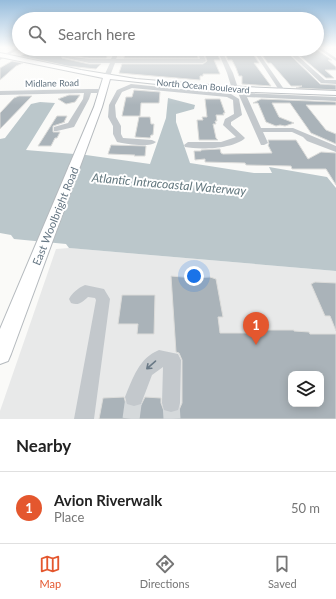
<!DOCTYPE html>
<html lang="en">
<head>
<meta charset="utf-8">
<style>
  body { margin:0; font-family:Lato,sans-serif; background:#f2f2f2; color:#222 }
  .controls { position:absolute; right:12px; bottom:12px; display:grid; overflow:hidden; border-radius:8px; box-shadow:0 2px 10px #0003 }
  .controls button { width:36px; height:36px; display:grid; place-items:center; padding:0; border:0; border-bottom:1px solid #e0e0e0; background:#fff; color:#222; font:20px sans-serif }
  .you { position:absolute; left:194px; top:276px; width:14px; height:14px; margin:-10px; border:3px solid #fff; border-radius:50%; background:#1a73e8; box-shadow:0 0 0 6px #1a73e833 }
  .badge { display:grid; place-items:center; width:26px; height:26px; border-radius:50%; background:#e4572e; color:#fff; font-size:13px; font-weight:700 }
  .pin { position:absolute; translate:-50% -33px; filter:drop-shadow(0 1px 2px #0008) }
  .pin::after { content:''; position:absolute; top:21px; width:14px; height:12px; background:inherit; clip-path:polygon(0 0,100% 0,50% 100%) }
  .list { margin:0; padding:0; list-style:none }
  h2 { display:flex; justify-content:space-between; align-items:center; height:52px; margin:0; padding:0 16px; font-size:17px }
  h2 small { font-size:13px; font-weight:400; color:#767676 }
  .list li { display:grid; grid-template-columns:26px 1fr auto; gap:12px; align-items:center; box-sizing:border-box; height:72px; padding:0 16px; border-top:1px solid #e0e0e0 }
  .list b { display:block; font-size:15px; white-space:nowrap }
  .list p { margin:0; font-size:13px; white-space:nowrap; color:#767676 }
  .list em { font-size:13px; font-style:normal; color:#767676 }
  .icon { flex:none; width:22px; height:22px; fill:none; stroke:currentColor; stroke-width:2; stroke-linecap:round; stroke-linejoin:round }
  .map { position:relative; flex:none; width:336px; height:419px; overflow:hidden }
  .search { position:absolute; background:#fff; box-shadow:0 2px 10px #0003; left:12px; right:12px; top:12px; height:44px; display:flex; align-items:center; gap:10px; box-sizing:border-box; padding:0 14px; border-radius:22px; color:#767676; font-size:15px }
  .sheet { height:124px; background:#fff }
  nav { display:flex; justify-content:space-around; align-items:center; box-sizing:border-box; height:56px; border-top:1px solid #e0e0e0; background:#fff; font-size:11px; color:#767676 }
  nav a { display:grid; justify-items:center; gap:2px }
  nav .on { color:#e4572e }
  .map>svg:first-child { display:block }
</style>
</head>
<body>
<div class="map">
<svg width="336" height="419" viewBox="0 0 336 419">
  <rect width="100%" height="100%" fill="#fafaf8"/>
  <path fill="#e8e9e9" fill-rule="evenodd" d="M69,248L336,271V419H0V411L56,249ZM291,374H321V404H291Z"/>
  <path fill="#bbc7cb" d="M168,98L195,105L194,109L176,114V122L190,163L254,173H272L269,167L327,177L336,188V271L69,248L66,244L14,239L11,235L0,233V139L5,138L31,104L40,102L55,103L26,150L86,155L150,164L166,118Z"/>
  <g fill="#aab3b9" stroke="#dcdcda" fill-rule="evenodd">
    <path d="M47,49H111L106,58H89L68,55L66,51L62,53V58L89,64H101L96,69L67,66L21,56L31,50Z"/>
    <path d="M205,49H216L220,60H214L220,74H203V76H200V80L119,73L122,64H203L207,61L203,50Z"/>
    <path d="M223,49L251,51L259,63H254L271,86L242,84V76H239L236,68L232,60H228Z"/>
    <path d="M272,49H284L320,84L336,85V90L296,88L302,86H291L271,63H268L259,51H273Z"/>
    <path d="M292,49H316L332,60H328L336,67V70H325L334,78H326Z"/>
    <path d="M126,50H196L198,58H124Z"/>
    <path d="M12,61L23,63L16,66L0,80V68Z"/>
    <path d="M134,90L160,92L159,103H141L140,116H122L126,97H132Z"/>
    <path d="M69,95H80L75,102L66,104L58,99Z"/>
    <path d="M19,96H32L0,129V113L14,98Z"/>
    <path d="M205,99H220L225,113H223L224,115H216L217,121H215L216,124H213L216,138L218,140H199L197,120H203L202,117H207Z"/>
    <path d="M261,99L336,102V105H306L326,130L336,134V144L311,133L290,103H272L279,117L294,123L285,126L280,125L276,126L266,122L258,103H253Z"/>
    <path d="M57,116H67L64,122H65L53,126V132H60L57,138H55L51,146H38Z"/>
    <path d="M139,117H150L151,124H154L153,135H151L150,138L135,137Z"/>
    <path d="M268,140H296L308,159L321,152L336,153V185L326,169H292L291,166L246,165L245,163L205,162V159L195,160L194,151H201V150L220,149L221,153L223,154L272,153L268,145L269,144Z"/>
    <path d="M111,145L146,146L145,156H134L135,155L108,154Z"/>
    <path d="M171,276L194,278L210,277L216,279L223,317H218L220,333H253L260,331V330H294V331L309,332L310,334H336V419H99L103,398L124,397L126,404L134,407L141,405L145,397L161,398V403L164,411L171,413L179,410L182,403V360L179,353L176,352ZM291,374H321V404H291Z"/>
    <path d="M315,282L336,283V331L330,316H325L311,284Z"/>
    <path d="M122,295H155L154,334H137L138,324H118Z"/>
  </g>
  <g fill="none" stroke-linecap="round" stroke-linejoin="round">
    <g stroke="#d5d9db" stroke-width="17" stroke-dasharray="17 8" stroke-linecap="butt">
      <path d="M171,403L172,419"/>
      <path d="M131,419L134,397"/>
    </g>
    <defs>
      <path id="major" d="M0,53L81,70L136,79L222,86L336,91V95L222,91L110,79L102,107L11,354L8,361L0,364V329L94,107L103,78L0,57Z"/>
    </defs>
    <use href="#major" stroke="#b5babe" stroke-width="2"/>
    <g fill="#c3c8cc" fill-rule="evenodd">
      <path d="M17,47H19V49L0,60V57Z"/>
      <path d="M317,47H320L336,58V61L317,48Z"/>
      <path d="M116,49H120L116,59H200L197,49H201L206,61L203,63H115L110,76L107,78L104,76L110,63H89L62,57L63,53L65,52L67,53V56L89,59H111Z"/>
      <path d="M217,49H221L233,73L238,88L245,93L336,97V101L247,97L261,128H293L336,146V152L307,141L303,137L292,132H263L268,143L264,145H261L238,93L232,89L227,73Z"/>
      <path d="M252,49H256L286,92L285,93H281Z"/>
      <path d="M285,49H290L325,80H336V84L321,83Z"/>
      <path d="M131,84L231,94L239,99L242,115L231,122V125L245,138C234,149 200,150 185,147L184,145L188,142H221L236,137L223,125L225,119L234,114L233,100L227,97L132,88L122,92L115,105L116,117L121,126V134L123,138L152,140L156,142C150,148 126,144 117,142L113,134V126L108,117L109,105L117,90Z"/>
      <path d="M88,89H104L107,91L104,93H91L89,99L74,127L57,131H54V127L68,123L83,99L84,93L0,95V91Z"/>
      <path d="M85,285L104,289L110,299L94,419H74L96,300L95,298L88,297C82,302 79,306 71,303L69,299C72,293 78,288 85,285Z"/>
      <path d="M159,350L178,354L181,360L180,403L178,410L171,412L164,410L162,403L163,367L152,375L141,404L134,406L127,404L125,397C133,378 139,358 159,350Z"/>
    </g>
    <use href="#major" fill="#fff" fill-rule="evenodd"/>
  </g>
  <defs><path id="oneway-shaft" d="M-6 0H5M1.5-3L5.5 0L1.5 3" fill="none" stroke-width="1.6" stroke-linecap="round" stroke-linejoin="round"/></defs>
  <use stroke="#6a7a87" href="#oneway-shaft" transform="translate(151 365) rotate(139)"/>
  <linearGradient id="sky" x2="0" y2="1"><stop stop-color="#96bcdc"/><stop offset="0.45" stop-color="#fdfdfc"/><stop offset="1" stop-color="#fdfdfc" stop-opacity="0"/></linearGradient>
  <rect width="336" height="105" fill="url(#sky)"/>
  <g text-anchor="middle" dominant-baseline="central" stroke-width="4" stroke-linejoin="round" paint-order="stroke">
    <g font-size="9" fill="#657683" stroke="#fff">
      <text transform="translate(52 83) rotate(-1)">Midlane Road</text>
      <text transform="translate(203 86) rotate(5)">North Ocean Boulevard</text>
    </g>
    <g font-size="11" fill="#657683" stroke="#fff">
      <text transform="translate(55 216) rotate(-68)">East Woolbright Road</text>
    </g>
    <g font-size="12" font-style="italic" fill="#60757c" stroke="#fff">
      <text transform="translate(169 184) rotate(5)">Atlantic Intracoastal Waterway</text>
    </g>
  </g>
</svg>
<div class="controls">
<button><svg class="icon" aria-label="layers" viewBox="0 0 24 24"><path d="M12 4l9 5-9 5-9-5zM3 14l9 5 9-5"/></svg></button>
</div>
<div class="you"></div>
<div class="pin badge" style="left:256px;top:345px">1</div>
<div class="search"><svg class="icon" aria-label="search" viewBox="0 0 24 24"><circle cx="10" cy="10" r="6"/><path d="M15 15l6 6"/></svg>Search here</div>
</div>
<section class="sheet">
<h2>Nearby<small></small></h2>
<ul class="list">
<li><span class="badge">1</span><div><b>Avion Riverwalk</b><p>Place</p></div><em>50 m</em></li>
</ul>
</section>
<nav>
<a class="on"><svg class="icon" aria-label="map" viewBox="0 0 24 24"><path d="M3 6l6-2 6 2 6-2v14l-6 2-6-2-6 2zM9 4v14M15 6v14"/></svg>Map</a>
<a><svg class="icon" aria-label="directions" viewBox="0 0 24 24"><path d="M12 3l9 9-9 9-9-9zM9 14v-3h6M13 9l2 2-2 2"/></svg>Directions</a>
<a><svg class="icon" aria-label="saved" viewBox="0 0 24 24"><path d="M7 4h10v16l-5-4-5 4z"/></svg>Saved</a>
</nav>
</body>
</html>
